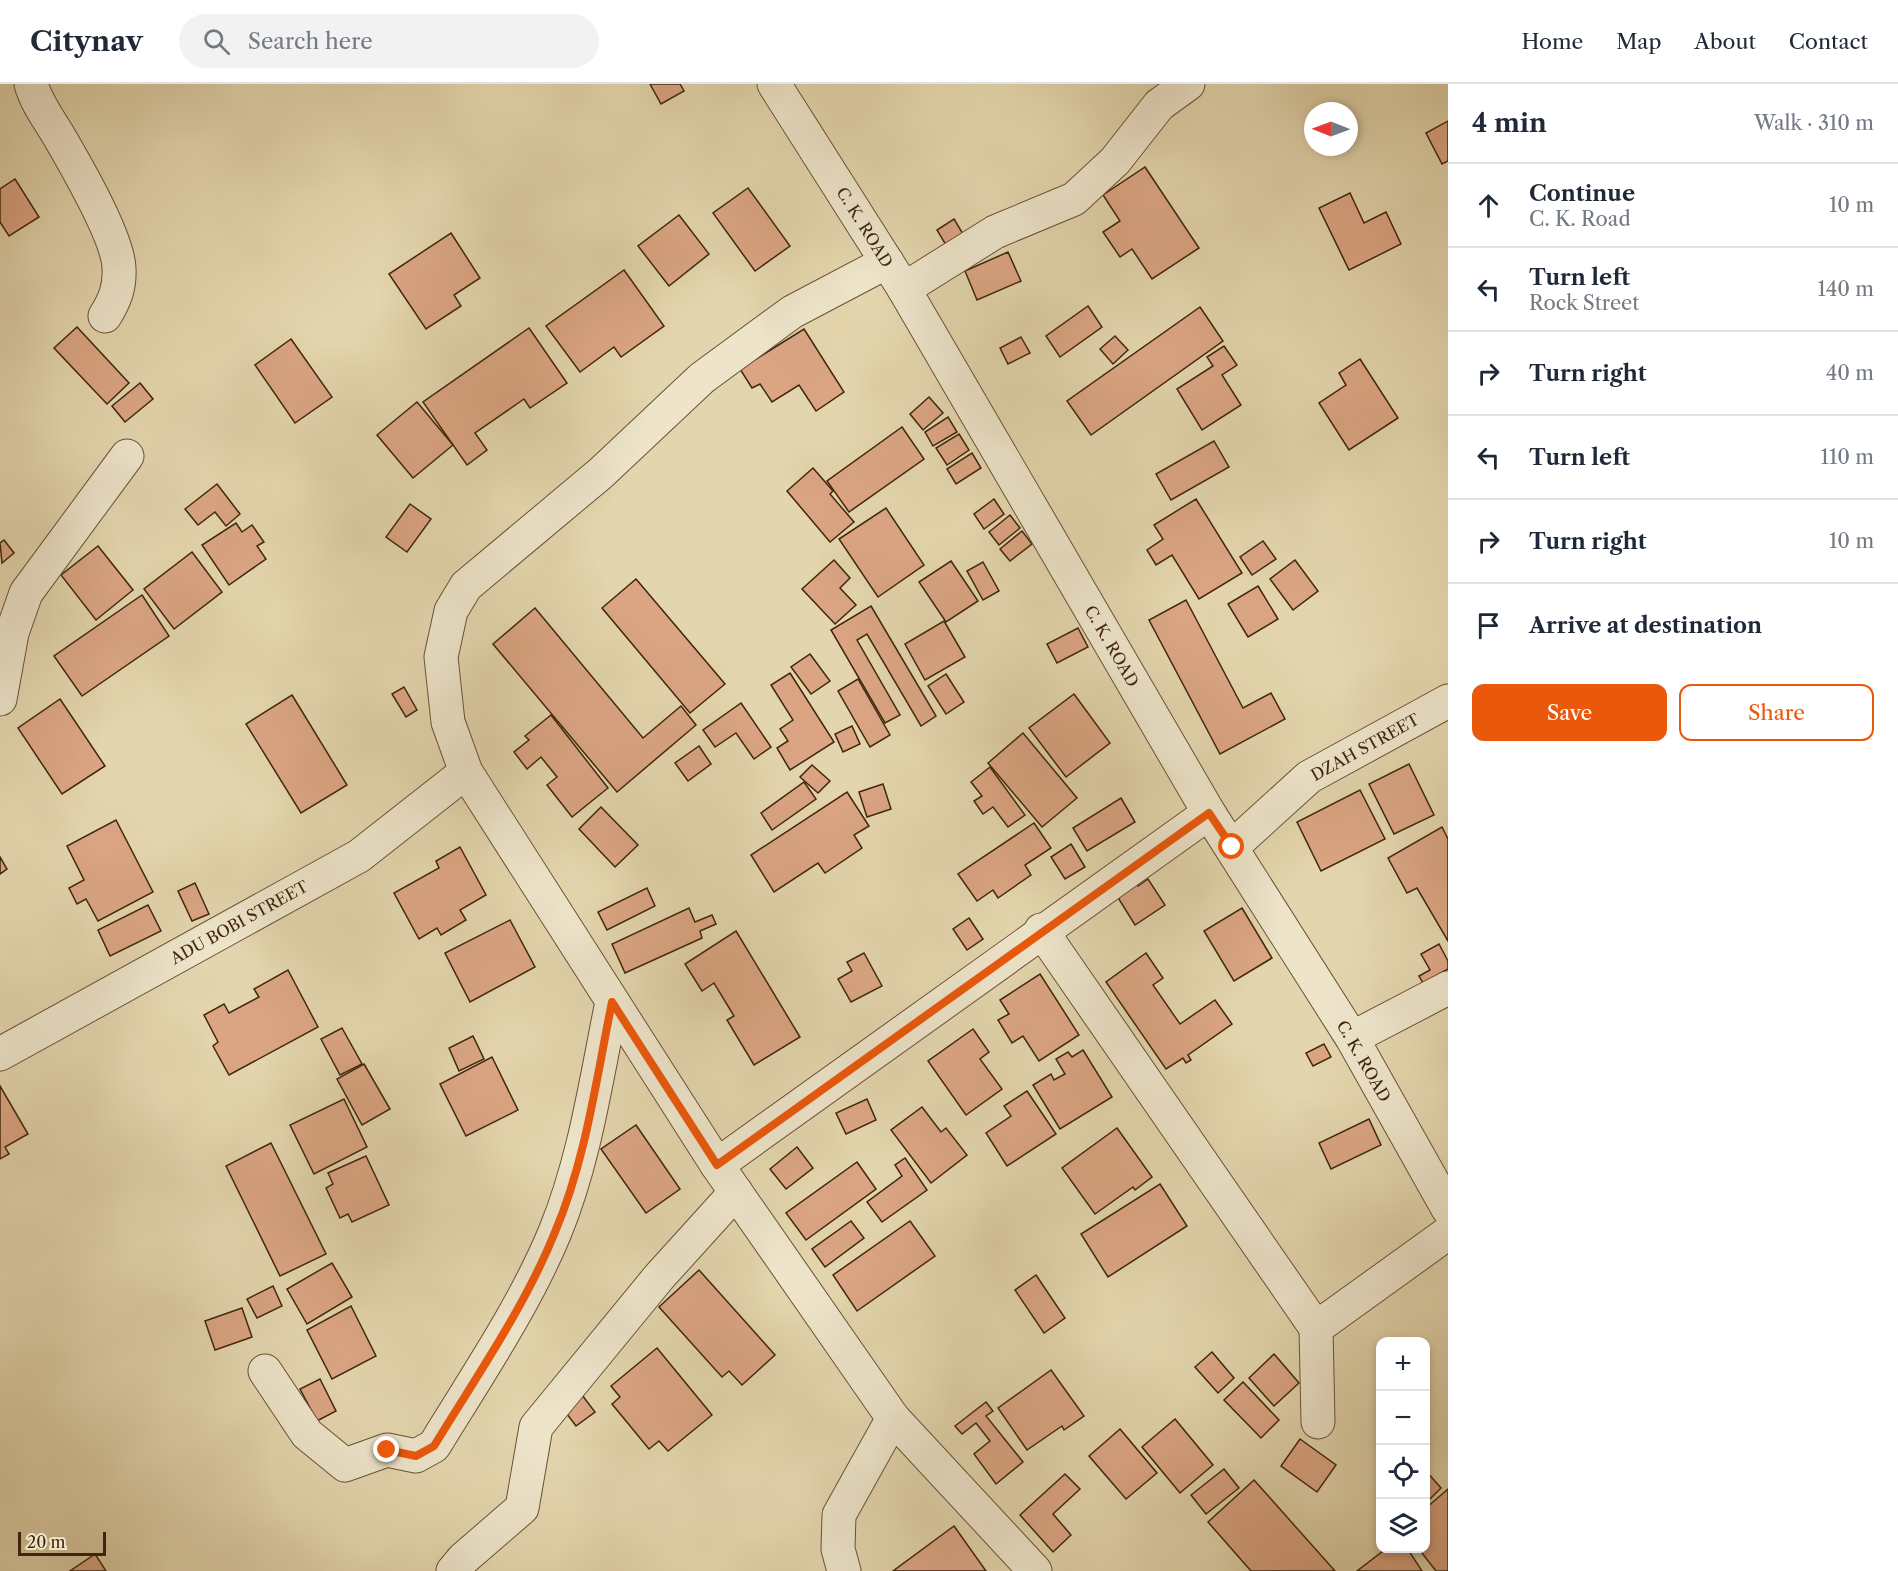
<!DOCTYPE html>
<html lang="en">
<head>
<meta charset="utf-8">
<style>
  body { margin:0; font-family:"Libre Caslon Text",serif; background:#f2f2f3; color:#1f2937 }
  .controls { position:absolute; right:18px; bottom:18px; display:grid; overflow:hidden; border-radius:12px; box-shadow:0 3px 9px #0003 }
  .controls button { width:54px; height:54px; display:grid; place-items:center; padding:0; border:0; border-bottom:2px solid #e0e1e3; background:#fff; color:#1f2937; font:30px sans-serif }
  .compass { position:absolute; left:1304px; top:18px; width:54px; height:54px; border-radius:50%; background:#fff; box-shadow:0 3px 9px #0003; rotate:271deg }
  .scale { position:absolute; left:18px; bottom:15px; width:88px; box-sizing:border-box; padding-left:6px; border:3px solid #40260c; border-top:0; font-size:16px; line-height:21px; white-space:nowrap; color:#40260c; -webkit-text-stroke:4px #ede4ca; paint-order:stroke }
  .stop { position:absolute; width:18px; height:18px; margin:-14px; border:4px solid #ea580c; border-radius:50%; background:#fff }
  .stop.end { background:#ea580c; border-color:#fff; box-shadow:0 2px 6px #0008 }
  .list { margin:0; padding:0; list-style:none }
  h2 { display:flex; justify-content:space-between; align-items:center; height:78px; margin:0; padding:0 24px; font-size:26px }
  h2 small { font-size:20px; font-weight:400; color:#747a83 }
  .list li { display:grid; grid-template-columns:39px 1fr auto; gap:18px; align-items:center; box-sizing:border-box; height:84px; padding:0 24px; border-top:2px solid #e0e1e3 }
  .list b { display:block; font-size:22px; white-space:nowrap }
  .list p { margin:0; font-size:20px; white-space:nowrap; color:#747a83 }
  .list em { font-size:20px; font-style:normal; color:#747a83 }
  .actions { display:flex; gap:12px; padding:18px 24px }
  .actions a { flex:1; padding:14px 0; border:2px solid #ea580c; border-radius:12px; text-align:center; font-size:21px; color:#ea580c }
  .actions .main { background:#ea580c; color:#fff }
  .icon { flex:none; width:33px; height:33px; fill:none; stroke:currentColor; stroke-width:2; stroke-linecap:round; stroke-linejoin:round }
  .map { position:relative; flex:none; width:1448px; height:1487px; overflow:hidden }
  header { display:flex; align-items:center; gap:36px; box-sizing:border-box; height:84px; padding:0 30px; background:#fff; border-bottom:2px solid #e0e1e3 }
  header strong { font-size:28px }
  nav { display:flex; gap:33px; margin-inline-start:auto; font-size:21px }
  .search { width:420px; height:54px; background:#f2f2f3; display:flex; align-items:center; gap:15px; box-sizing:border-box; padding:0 21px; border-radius:33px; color:#747a83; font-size:22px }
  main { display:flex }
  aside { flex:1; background:#fff }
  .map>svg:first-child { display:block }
</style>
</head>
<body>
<header>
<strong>Citynav</strong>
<div class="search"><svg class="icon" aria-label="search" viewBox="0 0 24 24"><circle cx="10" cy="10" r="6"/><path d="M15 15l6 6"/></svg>Search here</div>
<nav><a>Home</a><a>Map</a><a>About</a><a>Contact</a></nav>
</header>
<main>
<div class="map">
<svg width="1448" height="1487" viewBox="0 0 1448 1487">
  <rect width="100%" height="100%" fill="#e3d5ad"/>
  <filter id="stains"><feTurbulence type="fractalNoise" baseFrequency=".00333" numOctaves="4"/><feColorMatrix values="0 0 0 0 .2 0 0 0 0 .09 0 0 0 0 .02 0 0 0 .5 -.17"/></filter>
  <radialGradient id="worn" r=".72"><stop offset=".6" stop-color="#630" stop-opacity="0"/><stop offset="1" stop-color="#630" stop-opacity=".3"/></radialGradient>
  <g fill="#dba583" stroke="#40260c" stroke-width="1.5">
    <path d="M650,0H680L684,7L661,20Z"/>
    <path d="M1448,37V77L1442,80L1426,49Z"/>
    <path d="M1145,83L1199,164L1152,195L1132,165L1120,173L1103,148L1120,137L1103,111Z"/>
    <path d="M15,95L39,133L9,152L0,138V105Z"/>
    <path d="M748,104L790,162L755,187L713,129Z"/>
    <path d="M1350,109L1364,139L1386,128L1401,160L1349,186L1319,124Z"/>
    <path d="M679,131L709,170L669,202L638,162Z"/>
    <path d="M954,135L963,150L946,161L937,146Z"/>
    <path d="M451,149L480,194L454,211L461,222L426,245L389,190Z"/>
    <path d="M1008,168L1021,197L977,216L965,187Z"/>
    <path d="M624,186L664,242L621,273L614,263L580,288L546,242Z"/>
    <path d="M1088,222L1102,243L1060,273L1046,252Z"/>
    <path d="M1200,223L1223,257L1091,351L1067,317Z"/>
    <path d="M77,243L129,299L107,320L54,264Z"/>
    <path d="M529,244L567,299L530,324L524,315L475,349L487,366L467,381L423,318Z"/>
    <path d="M804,245L844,308L816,327L799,301L772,318L760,300L752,304L740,285Z"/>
    <path d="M1115,252L1128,266L1113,280L1100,265Z"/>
    <path d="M1021,253L1030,269L1008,280L1000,264Z"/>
    <path d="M291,255L332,313L295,339L255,281Z"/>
    <path d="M1224,262L1237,281L1222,291L1241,321L1202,346L1177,305L1213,282L1207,273Z"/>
    <path d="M1360,275L1398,334L1349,366L1319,319L1346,301L1339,289Z"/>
    <path d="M140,299L153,315L125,338L112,322Z"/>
    <path d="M929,313L943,329L923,346L910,330Z"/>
    <path d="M417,318L453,361L413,394L377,351Z"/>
    <path d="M948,333L957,348L933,362L925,348Z"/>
    <path d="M902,343L924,375L849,428L827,397Z"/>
    <path d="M959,350L969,366L947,381L936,364Z"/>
    <path d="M1214,357L1229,383L1171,416L1156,390Z"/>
    <path d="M972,369L981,384L956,400L947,385Z"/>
    <path d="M813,384L833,407L830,410L854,438L830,458L787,407Z"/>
    <path d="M217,400L240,430L226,442L215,428L198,441L185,425Z"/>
    <path d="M994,415L1004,430L984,445L974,430Z"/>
    <path d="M1196,415L1242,489L1199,515L1172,471L1156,481L1147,466L1163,455L1154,441Z"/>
    <path d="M410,420L431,435L407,468L386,453Z"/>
    <path d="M886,424L924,481L878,513L839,455Z"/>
    <path d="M1010,431L1020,444L999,461L989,448Z"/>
    <path d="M236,439L242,448L252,441L264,458L257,462L266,475L229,501L202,461Z"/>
    <path d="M1022,447L1032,460L1010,477L1000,465Z"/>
    <path d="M4,456L14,469L2,479L0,459Z"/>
    <path d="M1263,457L1276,475L1252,491L1240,473Z"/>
    <path d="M98,462L133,506L96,536L61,491Z"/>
    <path d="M192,468L222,508L174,545L144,505Z"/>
    <path d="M834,476L850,494L840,504L856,521L835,540L802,505Z"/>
    <path d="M1295,476L1318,507L1293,526L1270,495Z"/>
    <path d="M951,477L978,517L946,538L919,498Z"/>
    <path d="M983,478L999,507L983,516L967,487Z"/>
    <path d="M636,495L725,600L690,629L602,524Z"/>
    <path d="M1258,502L1278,535L1248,553L1228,520Z"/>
    <path d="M142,511L169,552L82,612L54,572Z"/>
    <path d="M1186,516L1243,624L1271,609L1285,635L1220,670L1149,536Z"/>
    <path d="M871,522L936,632L921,642L867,550L857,556L900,631L885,639L831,546Z"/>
    <path d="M535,524L643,654L681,622L696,641L617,708L493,560Z"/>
    <path d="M944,537L965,573L925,596L905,560Z"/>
    <path d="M1078,544L1088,563L1057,579L1047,560Z"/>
    <path d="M810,570L830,597L811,610L791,583Z"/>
    <path d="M790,589L834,658L790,686L777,664L788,657L780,645L793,636L771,601Z"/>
    <path d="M946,590L964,618L946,630L928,602Z"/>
    <path d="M858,595L890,651L870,663L838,607Z"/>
    <path d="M404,603L417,626L406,633L392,610Z"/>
    <path d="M1074,610L1110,659L1066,693L1029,644Z"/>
    <path d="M292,611L347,701L301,729L246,640Z"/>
    <path d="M60,615L105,682L62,710L18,644Z"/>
    <path d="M741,619L771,663L754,675L736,649L715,663L703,646Z"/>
    <path d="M551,631L608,704L572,733L547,701L557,693L541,673L527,685L514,668L529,656L525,652Z"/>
    <path d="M852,642L860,660L843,668L835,650Z"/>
    <path d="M1023,649L1077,714L1042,743L988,679Z"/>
    <path d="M699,662L711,680L688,697L675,679Z"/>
    <path d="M1409,680L1434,731L1394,750L1369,700Z"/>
    <path d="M812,681L830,697L818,709L800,693Z"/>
    <path d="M990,683L1025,731L1008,743L993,723L983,730L974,717L982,712L971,698Z"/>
    <path d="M804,698L816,715L772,746L761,729Z"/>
    <path d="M883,700L891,725L867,733L859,708Z"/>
    <path d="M1360,706L1385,755L1321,787L1297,738Z"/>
    <path d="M847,708L869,742L854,751L862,764L825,789L818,779L774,808L751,771Z"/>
    <path d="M1121,714L1135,738L1087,767L1073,744Z"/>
    <path d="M601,723L638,761L615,783L579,745Z"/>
    <path d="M116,736L153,808L98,837L86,815L77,820L69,804L84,796L67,762Z"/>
    <path d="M1034,739L1051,764L1025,781L1031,791L998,814L993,806L977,817L958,790Z"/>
    <path d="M1442,743L1448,755V857L1417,804L1407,809L1388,774Z"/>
    <path d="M1071,760L1085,783L1065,795L1051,773Z"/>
    <path d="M460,763L486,811L460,826L466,836L441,851L437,844L419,855L394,809L439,784L436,777Z"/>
    <path d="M0,773L7,785L0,790Z"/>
    <path d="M1132,794L1138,802L1148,795L1165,821L1135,841L1117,812Z"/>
    <path d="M195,799L209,830L192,837L178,807Z"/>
    <path d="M647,804L655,822L607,846L598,828Z"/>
    <path d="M148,821L161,847L110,872L98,846Z"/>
    <path d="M689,824L695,838L712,831L716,840L700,847L702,854L625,889L612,860Z"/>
    <path d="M1242,824L1272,874L1234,897L1204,847Z"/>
    <path d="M969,834L983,855L967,866L953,845Z"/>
    <path d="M510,836L535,883L470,918L445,869Z"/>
    <path d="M736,847L800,953L754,981L727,936L734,932L714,899L702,907L685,880Z"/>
    <path d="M1439,860L1448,877V885L1423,899L1419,892L1430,886L1421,870Z"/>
    <path d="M864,869L882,902L851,918L838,895L852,887L847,878Z"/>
    <path d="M1146,869L1163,894L1153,901L1180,940L1215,916L1232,940L1188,971L1191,976L1186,979L1183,974L1166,985L1106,898Z"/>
    <path d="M288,886L318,943L229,991L213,962L218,958L204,931L224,920L229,929L259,913L254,905Z"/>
    <path d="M1040,890L1079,951L1039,977L1023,952L1012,959L998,936L1009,930L1000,916Z"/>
    <path d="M342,944L362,980L340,991L321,955Z"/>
    <path d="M973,945L989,968L980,975L1002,1005L966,1031L928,977Z"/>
    <path d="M473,952L484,975L459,987L449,964Z"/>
    <path d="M1324,960L1331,973L1313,982L1306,969Z"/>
    <path d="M1083,966L1112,1013L1060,1045L1033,1001L1051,990L1054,996L1065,990L1056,975L1068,968L1072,973Z"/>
    <path d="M492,973L518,1026L466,1052L440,1000Z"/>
    <path d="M364,980L390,1025L362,1041L337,995Z"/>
    <path d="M0,1002L28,1050L5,1063L9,1070L0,1075Z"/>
    <path d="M1027,1007L1056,1050L1007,1082L986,1049L1011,1032L1004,1022Z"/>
    <path d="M344,1015L367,1063L314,1090L290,1041Z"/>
    <path d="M867,1015L876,1036L846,1050L836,1029Z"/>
    <path d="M922,1023L941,1048L946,1044L967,1071L931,1099L891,1046Z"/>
    <path d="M1369,1035L1381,1061L1331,1085L1319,1059Z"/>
    <path d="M636,1041L680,1105L646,1129L601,1065Z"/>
    <path d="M1117,1044L1152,1093L1135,1106L1133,1103L1095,1130L1062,1084Z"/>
    <path d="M271,1059L326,1170L280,1192L226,1082Z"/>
    <path d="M797,1063L813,1084L786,1105L770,1085Z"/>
    <path d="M366,1072L389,1121L352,1138L348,1130L340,1134L326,1104L333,1100L328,1089Z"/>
    <path d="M905,1074L927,1106L882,1138L867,1118L902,1092L895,1081Z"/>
    <path d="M857,1078L876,1105L806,1156L786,1129Z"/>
    <path d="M1160,1100L1187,1142L1108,1193L1081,1150Z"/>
    <path d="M851,1137L864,1154L825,1183L812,1165Z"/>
    <path d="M910,1137L935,1172L857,1227L833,1191Z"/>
    <path d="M332,1179L352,1213L307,1240L287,1205Z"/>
    <path d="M699,1186L775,1271L742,1301L729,1287L722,1293L659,1223Z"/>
    <path d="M1036,1191L1065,1234L1044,1249L1015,1206Z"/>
    <path d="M273,1202L282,1222L257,1234L247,1215Z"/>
    <path d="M351,1222L376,1272L332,1295L307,1246Z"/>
    <path d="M242,1224L252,1253L215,1266L205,1237Z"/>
    <path d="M657,1264L712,1331L668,1367L659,1357L649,1365L612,1320L620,1313L611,1302Z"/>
    <path d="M1212,1268L1234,1294L1218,1309L1195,1283Z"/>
    <path d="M1274,1270L1299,1299L1274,1322L1249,1294Z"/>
    <path d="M1051,1286L1084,1332L1064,1346L1062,1342L1027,1366L998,1324Z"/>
    <path d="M320,1295L336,1327L317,1337L300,1305Z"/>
    <path d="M1243,1298L1279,1336L1261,1354L1224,1316Z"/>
    <path d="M579,1307L595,1328L576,1342L561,1322Z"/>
    <path d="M986,1318L993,1327L986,1332L1023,1378L996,1400L974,1370L990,1357L976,1339L962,1350L955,1342Z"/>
    <path d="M1175,1335L1213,1381L1180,1409L1142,1363Z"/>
    <path d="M1120,1345L1157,1389L1126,1415L1089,1372Z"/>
    <path d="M1300,1355L1336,1381L1317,1408L1281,1382Z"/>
    <path d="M1224,1385L1239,1404L1206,1430L1191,1411Z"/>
    <path d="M1426,1387L1441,1404L1426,1419Z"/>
    <path d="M1065,1390L1080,1405L1053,1430L1071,1451L1053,1468L1020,1431Z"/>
    <path d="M1254,1396L1335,1487H1251L1208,1438Z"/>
    <path d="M1448,1405V1487H1436L1418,1464H1426V1424Z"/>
    <path d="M954,1442L986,1487H893Z"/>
    <path d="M1387,1464H1407L1422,1487H1357Z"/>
    <path d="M95,1470L106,1487H70Z"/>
  </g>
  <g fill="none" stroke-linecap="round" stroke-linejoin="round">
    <defs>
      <g id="minor">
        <path d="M31,0C36,18 48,34 57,49C74,78 118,153 119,184C120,203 115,216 105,232"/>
        <path d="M774,0L904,205L1209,729L1352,954L1448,1125"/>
        <path d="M887,178L792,228L702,294L601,389L466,502L451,527L441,573L448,638L466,688L717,1081L893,1334L1035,1487"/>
        <path d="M904,205L995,148L1074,115L1115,77L1159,21L1188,0"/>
        <path d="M0,615L12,549L26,509L127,372"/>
        <path d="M1232,763L1309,693L1448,617"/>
        <path d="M1041,846L1316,1244"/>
        <path d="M1352,954L1448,904"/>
        <path d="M0,970L359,772L466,688"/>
        <path d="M717,1081L1209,729"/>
        <path d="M265,1287L307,1350L345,1381L387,1366L416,1372L434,1362C476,1293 524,1223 555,1148C585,1075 596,996 612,918"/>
        <path d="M1318,1338L1316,1244L1448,1149"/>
        <path d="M453,1487L463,1475L522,1424L536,1343L659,1193L736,1108"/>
        <path d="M844,1487L838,1465L839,1431L893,1334"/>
      </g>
    </defs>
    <use href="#minor" stroke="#695234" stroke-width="35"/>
    <use href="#minor" stroke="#ede4ca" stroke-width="33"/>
  </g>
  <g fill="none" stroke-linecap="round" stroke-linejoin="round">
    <path stroke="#ea580c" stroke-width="8" d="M387,1366L416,1372L434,1362C476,1293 525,1223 555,1148C586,1075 596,996 612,918L717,1081L1209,729L1232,763"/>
  </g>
  <g text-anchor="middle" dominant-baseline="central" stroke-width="6" stroke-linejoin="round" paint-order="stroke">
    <g font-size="16" fill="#40260c" stroke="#ede4ca">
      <text transform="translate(865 143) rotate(58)">C. K. ROAD</text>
      <text transform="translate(1112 562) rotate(60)">C. K. ROAD</text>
      <text transform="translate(1365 663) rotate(-29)">DZAH STREET</text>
      <text transform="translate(239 838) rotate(-29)">ADU BOBI STREET</text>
      <text transform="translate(1364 977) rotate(60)">C. K. ROAD</text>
    </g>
  </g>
  <rect width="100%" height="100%" filter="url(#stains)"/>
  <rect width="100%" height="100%" fill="url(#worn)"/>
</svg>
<div class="controls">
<button>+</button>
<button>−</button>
<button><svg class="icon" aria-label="locate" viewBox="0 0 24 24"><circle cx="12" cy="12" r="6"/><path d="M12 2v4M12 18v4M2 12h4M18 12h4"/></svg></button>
<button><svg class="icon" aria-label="layers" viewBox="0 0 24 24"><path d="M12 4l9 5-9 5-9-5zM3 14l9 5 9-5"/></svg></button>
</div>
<svg class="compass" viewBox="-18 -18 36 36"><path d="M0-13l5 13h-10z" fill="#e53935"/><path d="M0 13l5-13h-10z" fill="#747a83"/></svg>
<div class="scale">20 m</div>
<div class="stop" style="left:1232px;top:763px"></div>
<div class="stop end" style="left:387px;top:1366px"></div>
</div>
<aside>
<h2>4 min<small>Walk · 310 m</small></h2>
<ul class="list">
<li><svg class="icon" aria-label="ahead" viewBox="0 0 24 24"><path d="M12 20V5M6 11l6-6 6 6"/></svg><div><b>Continue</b><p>C. K. Road</p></div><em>10 m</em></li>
<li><svg class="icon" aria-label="left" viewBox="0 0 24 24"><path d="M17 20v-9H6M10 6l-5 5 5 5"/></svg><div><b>Turn left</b><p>Rock Street</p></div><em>140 m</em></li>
<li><svg class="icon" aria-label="right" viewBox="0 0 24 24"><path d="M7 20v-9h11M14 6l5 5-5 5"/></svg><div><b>Turn right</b></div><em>40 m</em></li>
<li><svg class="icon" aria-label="left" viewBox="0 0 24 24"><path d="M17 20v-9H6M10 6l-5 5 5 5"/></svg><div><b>Turn left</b></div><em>110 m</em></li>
<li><svg class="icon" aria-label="right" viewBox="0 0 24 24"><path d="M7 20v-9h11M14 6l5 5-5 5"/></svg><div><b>Turn right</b></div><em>10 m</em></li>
<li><svg class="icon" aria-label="arrive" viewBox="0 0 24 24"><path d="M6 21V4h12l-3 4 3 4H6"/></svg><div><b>Arrive at destination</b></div></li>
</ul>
<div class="actions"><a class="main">Save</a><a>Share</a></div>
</aside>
</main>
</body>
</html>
